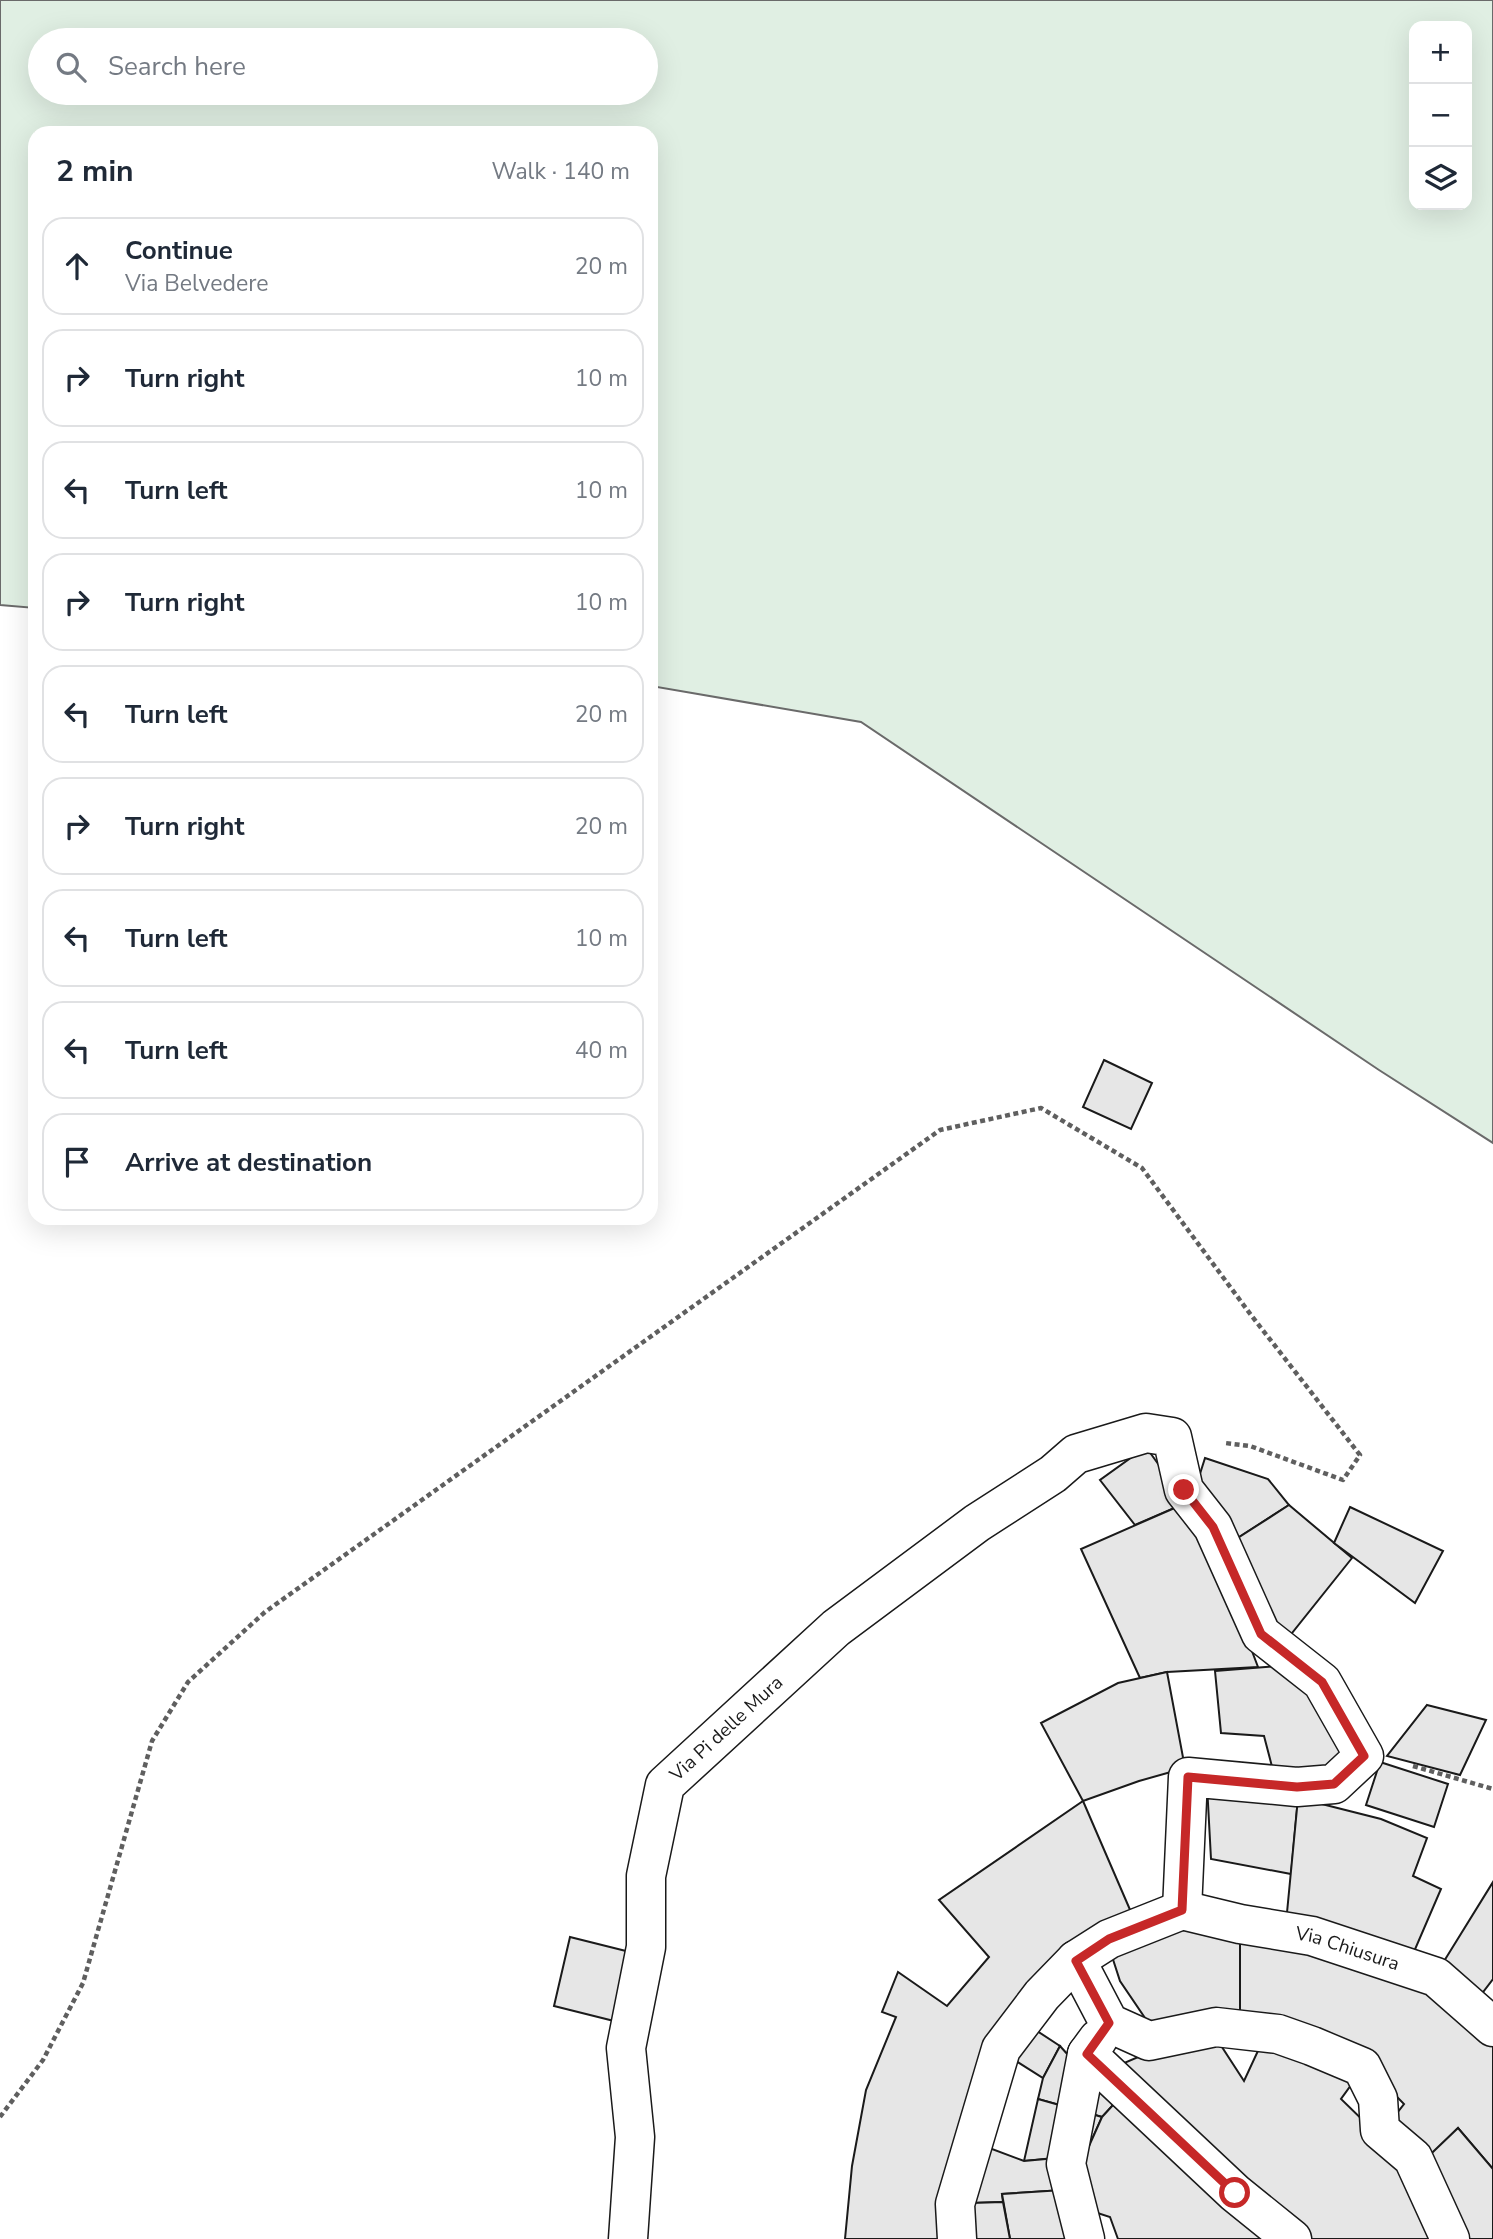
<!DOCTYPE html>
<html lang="en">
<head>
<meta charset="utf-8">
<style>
  body { margin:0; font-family:"Nunito Sans",sans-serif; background:#f6f6f7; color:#1f2937 }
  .controls { position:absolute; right:21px; top:21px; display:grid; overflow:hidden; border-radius:14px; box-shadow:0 7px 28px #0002 }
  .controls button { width:63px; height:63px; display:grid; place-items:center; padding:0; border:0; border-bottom:2px solid #e0e1e3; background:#fff; color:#1f2937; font:35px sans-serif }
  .stop { position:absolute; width:21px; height:21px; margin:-16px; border:5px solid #c62828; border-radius:50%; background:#fff }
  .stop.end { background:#c62828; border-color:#fff; box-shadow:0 2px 7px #0008 }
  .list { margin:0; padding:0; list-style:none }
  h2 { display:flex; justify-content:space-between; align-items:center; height:91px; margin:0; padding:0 28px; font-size:30px }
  h2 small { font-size:23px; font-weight:400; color:#747a83 }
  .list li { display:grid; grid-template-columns:46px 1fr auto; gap:21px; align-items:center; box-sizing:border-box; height:98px; margin:0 14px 14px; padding:0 14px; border:2px solid #e0e1e3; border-radius:21px }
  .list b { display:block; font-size:26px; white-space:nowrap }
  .list p { margin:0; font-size:23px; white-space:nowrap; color:#747a83 }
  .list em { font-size:23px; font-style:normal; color:#747a83 }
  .icon { flex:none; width:38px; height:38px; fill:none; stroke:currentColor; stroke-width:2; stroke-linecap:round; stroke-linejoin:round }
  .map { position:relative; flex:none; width:1493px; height:2239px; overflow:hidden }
  .search { position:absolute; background:#fff; box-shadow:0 7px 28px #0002; left:28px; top:28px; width:630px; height:77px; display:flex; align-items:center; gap:18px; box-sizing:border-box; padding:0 24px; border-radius:38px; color:#747a83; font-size:26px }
  .panel { position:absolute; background:#fff; box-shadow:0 7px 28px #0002; left:28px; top:126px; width:630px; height:1099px; border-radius:21px }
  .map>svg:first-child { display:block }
</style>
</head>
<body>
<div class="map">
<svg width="1493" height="2239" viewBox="0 0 1493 2239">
  <rect width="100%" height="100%" fill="#fff"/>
  <path fill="#e0efe3" stroke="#6a6a6a" stroke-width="2" fill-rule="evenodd" d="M0,0H1493V1143L1379,1070L861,722L651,686V133H35V608L0,605ZM1414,26H1467V205H1414ZM40,40H646V93H40Z"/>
  <g fill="#e6e6e6" stroke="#1a1a1a" stroke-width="2">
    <path d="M1104,1060L1152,1083L1131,1129L1083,1107Z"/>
    <path d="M1146,1447L1186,1503L1135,1525L1100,1480Z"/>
    <path d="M1205,1458L1268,1479L1289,1505L1230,1543L1193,1496Z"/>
    <path d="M1186,1503L1220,1567L1258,1667L1167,1672L1140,1678L1081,1549Z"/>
    <path d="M1289,1505L1352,1558L1288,1638L1257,1609L1230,1543Z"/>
    <path d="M1350,1507L1443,1551L1415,1603L1334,1543Z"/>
    <path d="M1289,1665L1331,1720L1345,1767L1275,1778L1264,1736L1221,1733L1215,1671Z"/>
    <path d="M1167,1672L1185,1768L1139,1781L1083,1801L1041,1723L1118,1683Z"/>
    <path d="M1427,1705L1486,1720L1460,1775L1387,1756Z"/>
    <path d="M1380,1762L1448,1784L1434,1827L1366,1805Z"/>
    <path d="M1207,1785L1298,1798L1291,1874L1211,1859Z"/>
    <path d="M1298,1798L1381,1819L1427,1838L1413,1876L1441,1889L1410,1961L1286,1923Z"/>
    <path d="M1083,1801L1134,1919L1033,1992L947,2239H845L852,2166L866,2090L896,2017L882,2012L898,1972L947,2006L989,1957L939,1900Z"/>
    <path d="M1493,1882V1979L1477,2000L1441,1966Z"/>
    <path d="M1203,1927L1240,1933V2025L1164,2046L1120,1981L1109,1947L1131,1937Z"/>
    <path d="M1240,1933L1433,1982L1493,2034V2169L1458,2128L1429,2157L1387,2126L1404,2104L1365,2064L1240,2025Z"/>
    <path d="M570,1937L634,1953L618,2022L554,2006Z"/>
    <path d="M1207,2024L1244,2081L1263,2040L1359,2074L1341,2099L1414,2170L1458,2128L1493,2169V2239H1300L1124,2063L1164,2046Z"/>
    <path d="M1031,2027L1060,2046L1043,2078L1008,2056Z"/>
    <path d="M1060,2046L1113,2105L1102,2117L1038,2099L1043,2078Z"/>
    <path d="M1038,2099L1102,2117L1085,2155L1024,2161Z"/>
    <path d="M1113,2105L1289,2239H1118L1110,2217L1079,2207L1085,2155L1102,2117Z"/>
    <path d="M976,2143L1024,2161L1057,2158L1063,2190L1002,2194L1003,2202L971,2203Z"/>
    <path d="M1063,2190L1077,2239H1010L1002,2194Z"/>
    <path d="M1003,2202L1010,2239H972L971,2203Z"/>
  </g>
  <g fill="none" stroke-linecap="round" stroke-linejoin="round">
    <defs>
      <g id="street">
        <path id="s1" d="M1182,1910L1240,1924L1312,1936L1436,1977L1493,2027"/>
        <path d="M1076,1960L1109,2023L1149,2041L1216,2027L1278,2034L1312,2046L1362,2067L1378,2099L1380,2130L1413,2158L1450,2239"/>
        <path d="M1087,2054L1235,2193L1292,2239"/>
        <path id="s2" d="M628,2239L635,2137L626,2048L646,1947V1876L665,1785L836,1628L977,1523L1053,1474L1076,1454L1146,1433L1172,1437L1184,1490L1213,1527L1261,1634L1322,1682L1364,1756L1334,1784L1297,1787L1188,1777L1182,1910"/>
        <path d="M957,2239L955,2204L1001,2049L1042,1995L1076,1960L1109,1939L1182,1910"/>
        <path d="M1085,2239L1066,2164L1087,2054L1098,2039"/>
      </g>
    </defs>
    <use href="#street" stroke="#1a1a1a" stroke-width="41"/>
    <g stroke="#5f5f5f" stroke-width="4.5" stroke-dasharray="5 3.5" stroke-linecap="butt">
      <path d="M1413,1766L1493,1789"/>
      <path d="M0,2117L43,2060L83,1983L152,1741L188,1682L265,1612L940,1130L1041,1108L1142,1168L1251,1315L1360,1455L1343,1480L1250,1446L1225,1443"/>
    </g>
    <use href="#street" stroke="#fff" stroke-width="38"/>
  </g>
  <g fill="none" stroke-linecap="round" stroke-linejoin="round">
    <path stroke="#c62828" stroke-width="9" d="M1184,1490L1213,1527L1261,1634L1322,1682L1364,1756L1334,1784L1297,1787L1188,1777L1182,1910L1109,1939L1076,1961L1109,2023L1087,2054L1235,2193"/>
  </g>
  <g text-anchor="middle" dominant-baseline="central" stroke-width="5" stroke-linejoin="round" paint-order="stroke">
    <g font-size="19" fill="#1a1a1a" stroke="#fff">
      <text stroke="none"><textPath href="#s2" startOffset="542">Via Pi delle Mura</textPath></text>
      <text stroke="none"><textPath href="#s1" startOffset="170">Via Chiusura</textPath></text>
    </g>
  </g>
</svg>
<div class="controls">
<button>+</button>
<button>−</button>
<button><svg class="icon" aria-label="layers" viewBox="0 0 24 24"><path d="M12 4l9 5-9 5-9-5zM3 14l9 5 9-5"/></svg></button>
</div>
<div class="stop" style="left:1235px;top:2193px"></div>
<div class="stop end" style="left:1184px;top:1490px"></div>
<div class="search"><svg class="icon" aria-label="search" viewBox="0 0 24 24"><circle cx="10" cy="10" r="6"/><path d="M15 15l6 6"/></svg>Search here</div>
<section class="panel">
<h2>2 min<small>Walk · 140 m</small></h2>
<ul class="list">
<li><svg class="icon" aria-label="ahead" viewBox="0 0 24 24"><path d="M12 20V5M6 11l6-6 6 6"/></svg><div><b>Continue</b><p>Via Belvedere</p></div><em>20 m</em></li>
<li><svg class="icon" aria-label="right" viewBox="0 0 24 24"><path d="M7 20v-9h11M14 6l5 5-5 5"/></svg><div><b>Turn right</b></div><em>10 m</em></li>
<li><svg class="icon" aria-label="left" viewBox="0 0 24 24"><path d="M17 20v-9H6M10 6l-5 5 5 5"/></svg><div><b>Turn left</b></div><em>10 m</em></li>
<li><svg class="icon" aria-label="right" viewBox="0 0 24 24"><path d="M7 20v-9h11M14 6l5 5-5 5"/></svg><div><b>Turn right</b></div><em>10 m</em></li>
<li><svg class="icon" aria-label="left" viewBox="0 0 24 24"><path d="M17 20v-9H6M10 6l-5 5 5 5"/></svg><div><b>Turn left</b></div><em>20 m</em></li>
<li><svg class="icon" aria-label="right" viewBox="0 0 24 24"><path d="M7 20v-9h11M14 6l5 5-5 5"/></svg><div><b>Turn right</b></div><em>20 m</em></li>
<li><svg class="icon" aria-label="left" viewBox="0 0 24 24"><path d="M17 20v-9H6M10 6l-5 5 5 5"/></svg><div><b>Turn left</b></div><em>10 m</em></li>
<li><svg class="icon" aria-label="left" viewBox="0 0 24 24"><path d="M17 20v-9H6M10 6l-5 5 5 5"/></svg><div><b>Turn left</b></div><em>40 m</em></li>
<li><svg class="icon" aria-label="arrive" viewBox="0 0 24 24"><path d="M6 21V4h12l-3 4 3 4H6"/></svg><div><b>Arrive at destination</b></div></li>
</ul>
</section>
</div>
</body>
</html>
